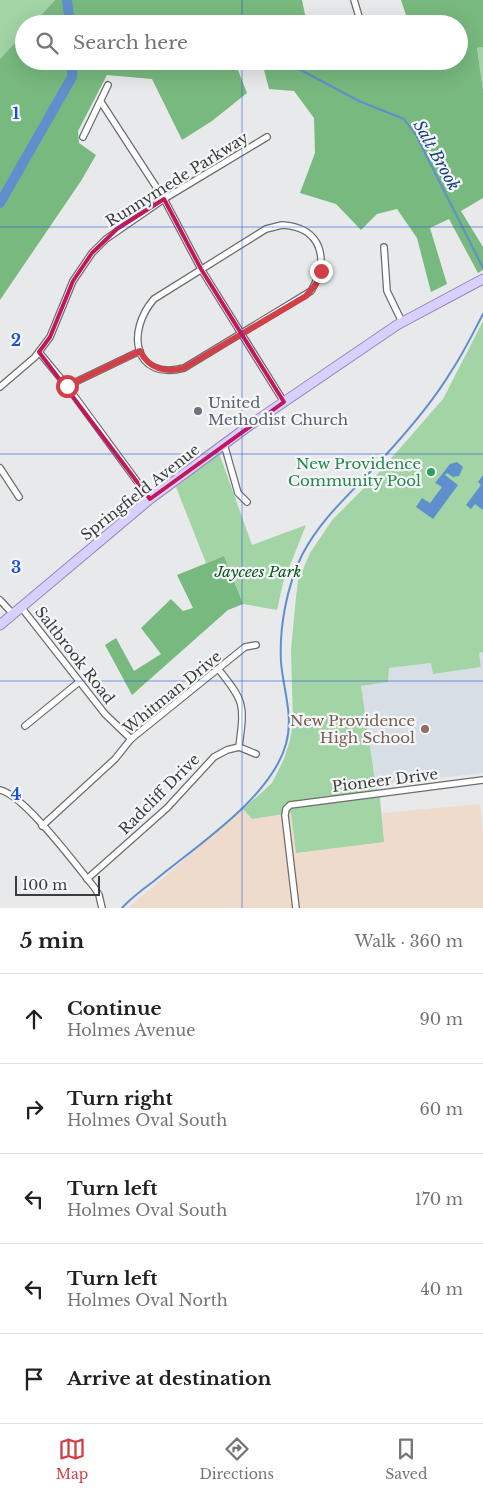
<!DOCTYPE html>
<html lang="en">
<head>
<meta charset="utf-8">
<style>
  body { margin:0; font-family:"Libre Baskerville",serif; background:#f2f2f2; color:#202124 }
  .scale { position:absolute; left:15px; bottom:12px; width:85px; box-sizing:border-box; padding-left:5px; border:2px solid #3b3c3c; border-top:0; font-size:14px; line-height:18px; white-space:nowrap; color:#3b3c3c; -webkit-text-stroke:4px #f5f6f7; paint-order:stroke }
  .stop { position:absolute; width:15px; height:15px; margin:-11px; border:4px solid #d04048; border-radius:50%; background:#fff }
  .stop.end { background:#d04048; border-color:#fff; box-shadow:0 1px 5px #0008 }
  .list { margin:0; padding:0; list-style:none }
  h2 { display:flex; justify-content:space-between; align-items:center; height:65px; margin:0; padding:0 20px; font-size:21px }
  h2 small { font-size:16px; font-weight:400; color:#757577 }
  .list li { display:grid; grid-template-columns:32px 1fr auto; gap:15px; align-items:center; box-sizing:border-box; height:90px; padding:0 20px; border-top:1px solid #e0e0e0 }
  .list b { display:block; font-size:19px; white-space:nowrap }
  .list p { margin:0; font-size:16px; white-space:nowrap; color:#757577 }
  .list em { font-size:16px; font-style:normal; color:#757577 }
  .icon { flex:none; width:28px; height:28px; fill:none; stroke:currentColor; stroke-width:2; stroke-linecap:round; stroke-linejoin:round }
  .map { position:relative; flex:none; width:483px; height:908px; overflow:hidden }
  .search { position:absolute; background:#fff; box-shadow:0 5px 20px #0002; left:15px; right:15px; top:15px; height:55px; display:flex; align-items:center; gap:12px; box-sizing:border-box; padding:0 18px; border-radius:28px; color:#757577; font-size:19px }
  .sheet { height:515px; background:#fff }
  nav { display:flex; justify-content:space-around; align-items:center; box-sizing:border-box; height:70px; border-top:1px solid #e0e0e0; background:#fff; font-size:14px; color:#757577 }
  nav a { display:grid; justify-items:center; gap:2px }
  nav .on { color:#d04048 }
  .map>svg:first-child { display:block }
</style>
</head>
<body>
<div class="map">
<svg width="483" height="908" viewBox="0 0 483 908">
  <rect width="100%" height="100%" fill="#e8e9ea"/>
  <path fill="#efdbcc" d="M480,804L483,834V908H128L243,809L253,819L292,813L296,853L384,842L382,813Z"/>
  <path fill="#d7dee5" d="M483,652V773L376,785L361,686L388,682L389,668L432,663L433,674L481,667L479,653Z"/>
  <g fill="#a2d4a6">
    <path d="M0,0H55L33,24H24V33L0,59Z"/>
    <path d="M483,47V90L477,48Z"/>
    <path d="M483,321V652L479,653L481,667L433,674L431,663L389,668L388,682L361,686L376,787L380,798L384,842L296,853L291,813L252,819L243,809L272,783L284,759L290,740L293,723L291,650L296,597L298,581L310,553L333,519L374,478L443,399Z"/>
    <path d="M219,453L252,545L306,525L283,583L277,610L243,604L224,556L206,563L176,487Z"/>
  </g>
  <g fill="#78b97f">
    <path d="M55,0H302L307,24H33Z"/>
    <path d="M401,0H483V47L477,48L483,90V198L461,211L483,247V270L478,273L449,219L430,228L447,284L431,292L417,238L397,209L377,214L361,230L336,204L300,193L315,153L314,118L294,91L269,89L264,70H238L247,93L212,121L182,140L152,79L107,75L78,131L79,143L96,155L81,181L0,300V59L24,33V61H459V24H409Z"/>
    <path d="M224,556L243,604L228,610L132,695L105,645L116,638L134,671L161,654L141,628L171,599L183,611L193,608L177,575Z"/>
  </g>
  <g fill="#608fcd">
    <path d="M457,462L463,467L459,476L453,477L447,473L445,475L458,485L433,519L416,507L422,498L430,503L442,487L435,483L450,464Z"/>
    <path d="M483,475V510L475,504L471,509L466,505L481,485L478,482Z"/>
  </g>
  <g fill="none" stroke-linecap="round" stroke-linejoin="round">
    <g stroke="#608fcd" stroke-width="2">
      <path d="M284,61L359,101L404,119L416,135L483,268"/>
      <path d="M122,908C131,898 143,889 154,881C196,846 271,798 286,744C294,716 283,689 281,662C279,627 287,586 302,555C323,515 353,492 382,459C407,432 433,402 452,370C464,352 473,333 483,314"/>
    </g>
    <g stroke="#608fcd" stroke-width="10">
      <path d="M67,0L70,24"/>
      <path d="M0,203L72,77V61"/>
    </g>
    <defs>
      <g id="street">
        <path d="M354,0L360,20"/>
        <path d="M101,102L164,199L201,269L284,402"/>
        <path d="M83,137L108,85"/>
        <path d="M282,225C322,227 330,260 311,291L184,368C133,381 126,331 154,299L266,229Z"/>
        <path d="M384,247L387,291L402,322"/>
        <path d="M39,352L67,386L150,499"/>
        <path d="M67,386L140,351"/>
        <path d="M0,387L35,357L50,337L73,281L92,253L106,239L164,199L267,137"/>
        <path d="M224,444L238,493L247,502"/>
        <path d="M0,468L19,497"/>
        <path d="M0,600L13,614"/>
        <path d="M21,607L105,714L131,739"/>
        <path d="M219,670C246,703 244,706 239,747"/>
        <path d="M25,726L79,682"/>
        <path d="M0,790C24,795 76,865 94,887L99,895L102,908"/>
        <path d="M42,826L115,759L131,739L245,647L256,645"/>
        <path d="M87,879L167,808L214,757L227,750L239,747L256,754"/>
        <path d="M296,908L285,815L286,809L290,805L483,780"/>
      </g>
      <path id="primary" d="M0,625L150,499L250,425L397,325L483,279"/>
    </defs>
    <use href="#street" stroke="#6c6d6e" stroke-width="8"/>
    <use href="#primary" stroke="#9387bb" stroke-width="11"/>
    <use href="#street" stroke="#fff" stroke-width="5.5"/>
    <use href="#primary" stroke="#dad0ff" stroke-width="9"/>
  </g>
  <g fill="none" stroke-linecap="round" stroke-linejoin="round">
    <path stroke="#d04048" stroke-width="6" d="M67,386L140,351C149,369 166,373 184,368L306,296L316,284L321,271"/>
  </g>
  <path fill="none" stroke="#c2185b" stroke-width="4" stroke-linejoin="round" d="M164,199L201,269L284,402L150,499L39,352L50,337L73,281L92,253L117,229Z"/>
  <path fill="none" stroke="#1d4ed8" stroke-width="1" stroke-opacity="0.55" d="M242,0V24M242,61V908M0,227H483M0,454H483M0,681H483"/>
  <circle fill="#6b7280" stroke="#f5f6f7" stroke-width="2" cx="198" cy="411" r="5"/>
  <circle fill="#2e9e5b" stroke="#f5f6f7" stroke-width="2" cx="431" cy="472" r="5"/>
  <circle fill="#8d6e63" stroke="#f5f6f7" stroke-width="2" cx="425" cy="729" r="5"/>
  <g text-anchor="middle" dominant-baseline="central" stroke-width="4.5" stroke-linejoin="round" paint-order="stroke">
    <g font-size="15" fill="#3b3c3c" stroke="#f5f6f7">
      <text transform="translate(177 179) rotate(-32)">Runnymede Parkway</text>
      <text transform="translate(140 492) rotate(-38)">Springfield Avenue</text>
      <text transform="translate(75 655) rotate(52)">Saltbrook Road</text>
      <text transform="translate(172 692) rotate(-39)">Whitman Drive</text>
      <text transform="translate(385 780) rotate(-7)">Pioneer Drive</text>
      <text transform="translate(159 794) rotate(-45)">Radcliff Drive</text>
    </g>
    <g font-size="15" fill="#5b616d" stroke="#f5f6f7" text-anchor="start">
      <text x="208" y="402">United<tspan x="208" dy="17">Methodist Church</tspan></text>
    </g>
    <g font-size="15" fill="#27864d" stroke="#f5f6f7" text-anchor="end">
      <text x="421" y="463">New Providence<tspan x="421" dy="17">Community Pool</tspan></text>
    </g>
    <g font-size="15" font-style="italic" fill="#0d551f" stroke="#f5f6f7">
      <text x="258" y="571">Jaycees Park</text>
    </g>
    <g font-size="15" fill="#785e54" stroke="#f5f6f7" text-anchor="end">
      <text x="415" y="720">New Providence<tspan x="415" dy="17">High School</tspan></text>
    </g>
    <g font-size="16" font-style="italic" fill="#13417b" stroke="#f5f6f7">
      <text transform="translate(437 155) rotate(61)">Salt Brook</text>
    </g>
  </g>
  <g font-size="16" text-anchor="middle" font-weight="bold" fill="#1d4ed8" stroke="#f5f6f7" stroke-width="4.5" stroke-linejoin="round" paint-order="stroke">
    <text x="16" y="119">1</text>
    <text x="16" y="346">2</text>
    <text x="16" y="573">3</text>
    <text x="16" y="800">4</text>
  </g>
</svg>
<div class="scale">100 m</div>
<div class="stop" style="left:67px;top:386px"></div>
<div class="stop end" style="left:321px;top:271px"></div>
<div class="search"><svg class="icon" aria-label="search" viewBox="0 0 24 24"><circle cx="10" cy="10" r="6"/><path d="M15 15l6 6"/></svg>Search here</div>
</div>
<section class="sheet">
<h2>5 min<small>Walk · 360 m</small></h2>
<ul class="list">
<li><svg class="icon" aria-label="ahead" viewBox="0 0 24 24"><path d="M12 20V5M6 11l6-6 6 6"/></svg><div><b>Continue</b><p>Holmes Avenue</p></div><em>90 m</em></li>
<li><svg class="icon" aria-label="right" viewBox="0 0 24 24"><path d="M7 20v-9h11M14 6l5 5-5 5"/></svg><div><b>Turn right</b><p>Holmes Oval South</p></div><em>60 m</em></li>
<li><svg class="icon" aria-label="left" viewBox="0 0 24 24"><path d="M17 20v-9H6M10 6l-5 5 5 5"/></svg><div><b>Turn left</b><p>Holmes Oval South</p></div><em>170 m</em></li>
<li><svg class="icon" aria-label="left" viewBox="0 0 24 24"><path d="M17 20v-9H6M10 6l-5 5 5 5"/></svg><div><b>Turn left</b><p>Holmes Oval North</p></div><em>40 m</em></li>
<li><svg class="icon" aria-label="arrive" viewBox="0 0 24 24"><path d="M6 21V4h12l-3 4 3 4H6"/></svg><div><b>Arrive at destination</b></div></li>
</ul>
</section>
<nav>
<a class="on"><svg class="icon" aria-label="map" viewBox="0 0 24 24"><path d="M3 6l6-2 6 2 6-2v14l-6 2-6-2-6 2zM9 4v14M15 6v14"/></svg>Map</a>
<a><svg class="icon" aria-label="directions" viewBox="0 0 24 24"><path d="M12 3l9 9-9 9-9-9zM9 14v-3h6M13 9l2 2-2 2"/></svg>Directions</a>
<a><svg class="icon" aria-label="saved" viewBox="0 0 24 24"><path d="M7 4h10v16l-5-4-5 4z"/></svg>Saved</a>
</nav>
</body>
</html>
